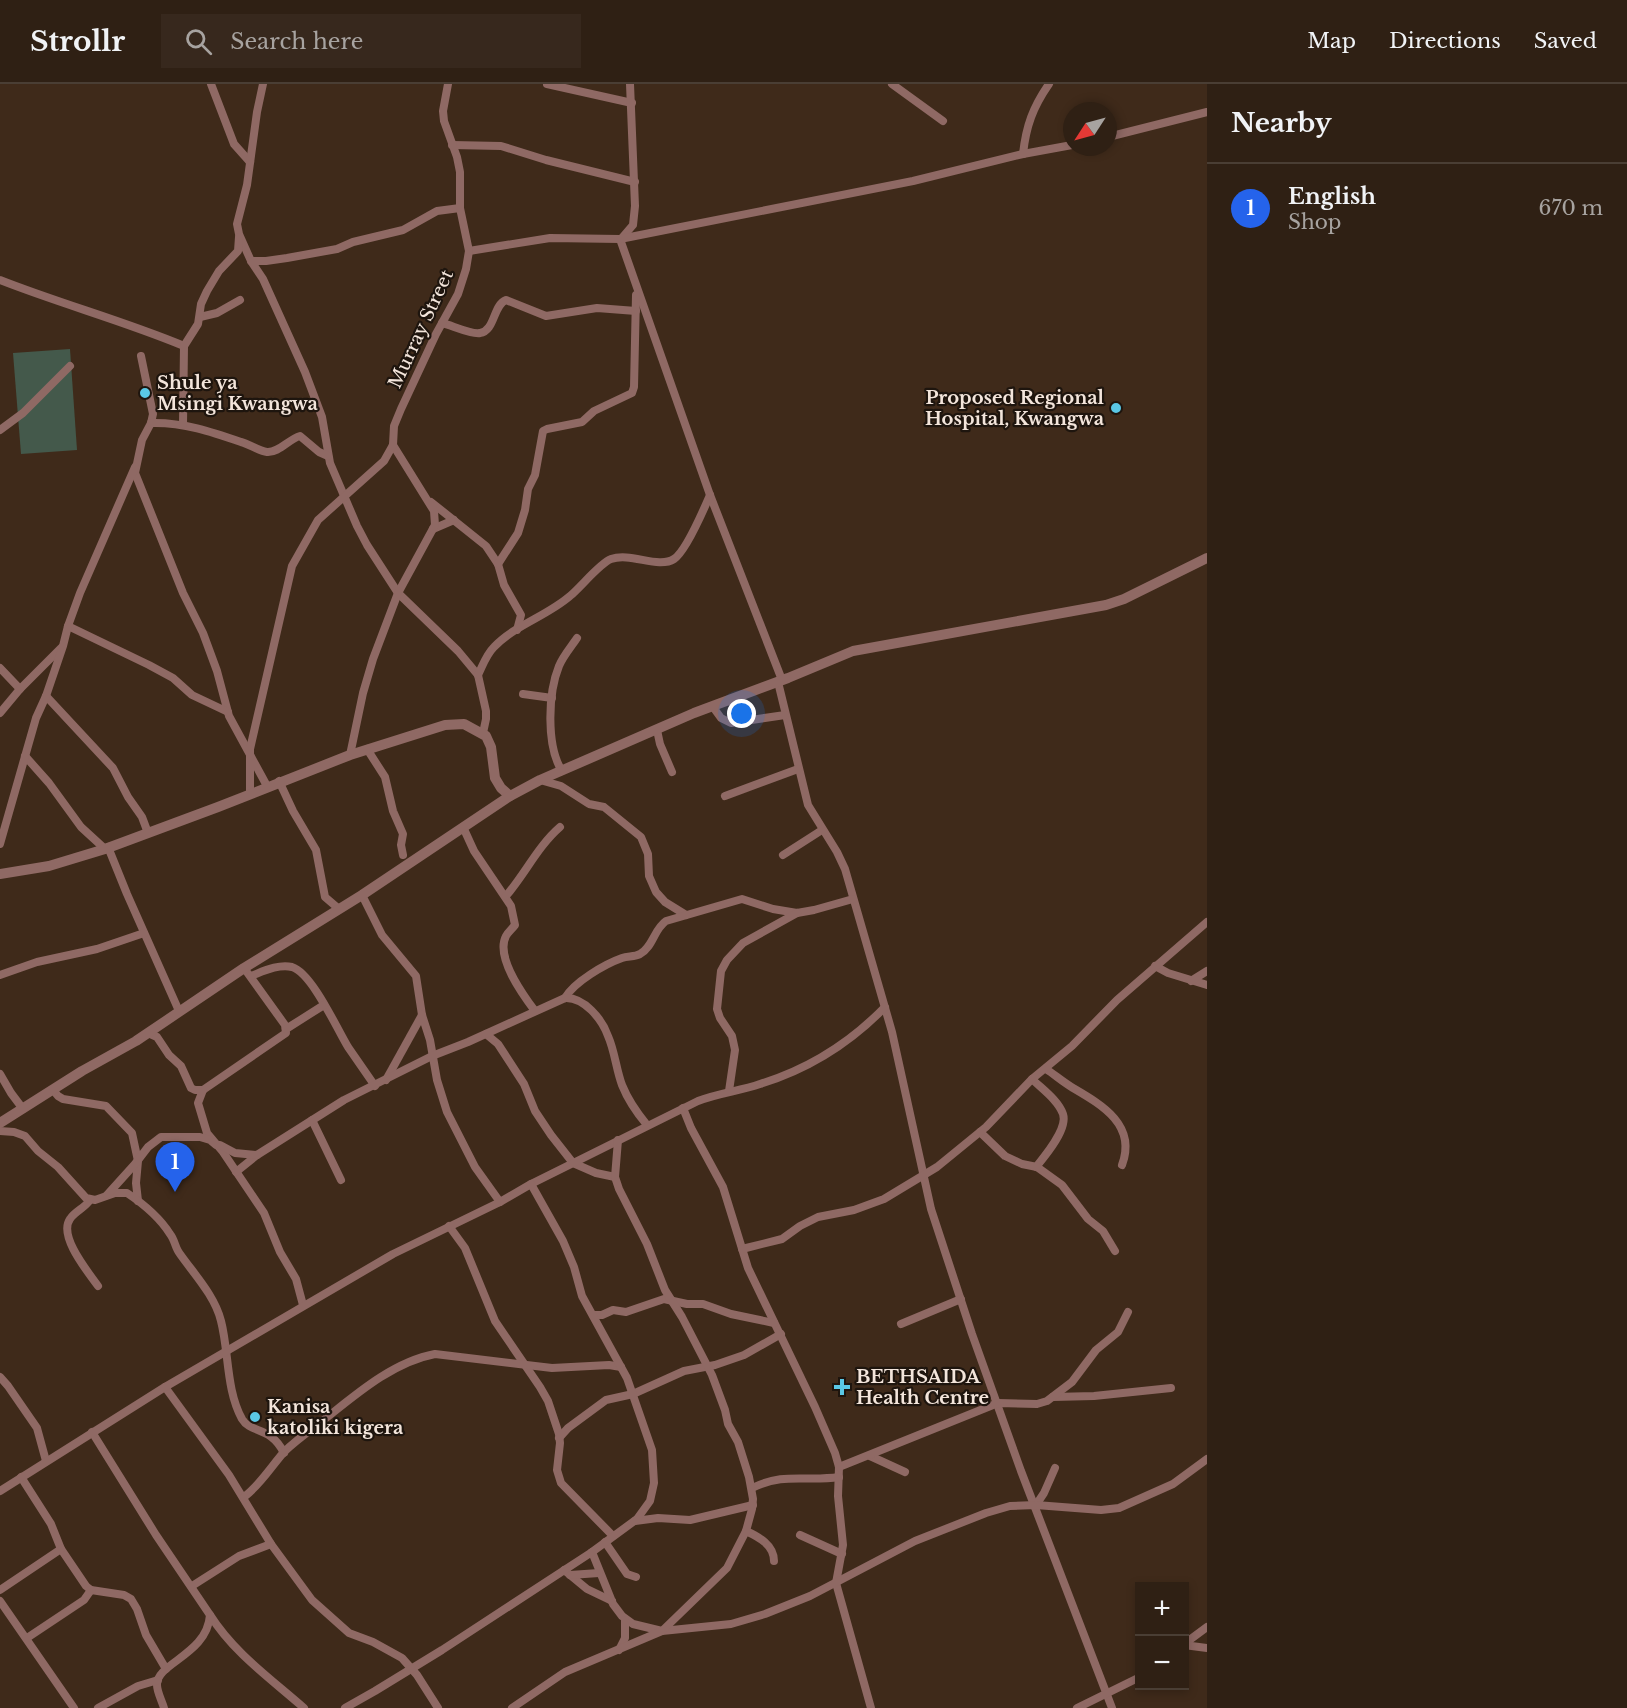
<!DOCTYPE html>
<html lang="en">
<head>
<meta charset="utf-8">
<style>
  body { margin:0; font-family:"Libre Baskerville",serif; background:#37281d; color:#f1f3f6 }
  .controls { position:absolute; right:18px; bottom:18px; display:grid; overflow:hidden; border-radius:0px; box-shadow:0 3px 9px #0003 }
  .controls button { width:54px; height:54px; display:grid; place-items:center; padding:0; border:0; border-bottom:2px solid #4a3e34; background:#2f2014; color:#f1f3f6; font:30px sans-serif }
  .compass { position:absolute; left:1063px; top:18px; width:54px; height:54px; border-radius:50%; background:#2f2014; box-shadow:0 3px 9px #0003; rotate:234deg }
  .you { position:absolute; left:742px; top:630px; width:21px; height:21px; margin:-15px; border:4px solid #fff; border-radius:50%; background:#1a73e8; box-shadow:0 0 0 9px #1a73e833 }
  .badge { display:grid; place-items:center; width:39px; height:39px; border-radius:50%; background:#2563eb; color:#fff; font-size:20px; font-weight:700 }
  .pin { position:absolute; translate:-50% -50px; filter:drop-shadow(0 2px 3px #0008) }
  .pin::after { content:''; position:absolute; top:32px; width:21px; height:18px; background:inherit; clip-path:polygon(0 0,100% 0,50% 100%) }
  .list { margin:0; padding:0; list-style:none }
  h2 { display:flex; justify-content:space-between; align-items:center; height:78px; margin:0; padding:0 24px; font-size:26px }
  h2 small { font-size:20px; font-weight:400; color:#a7a3a0 }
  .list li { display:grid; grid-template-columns:39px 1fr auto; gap:18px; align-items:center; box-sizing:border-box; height:90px; padding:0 24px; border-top:2px solid #4a3e34 }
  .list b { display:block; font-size:22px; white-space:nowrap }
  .list p { margin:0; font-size:20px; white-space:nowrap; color:#a7a3a0 }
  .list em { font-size:20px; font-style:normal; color:#a7a3a0 }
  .icon { flex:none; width:33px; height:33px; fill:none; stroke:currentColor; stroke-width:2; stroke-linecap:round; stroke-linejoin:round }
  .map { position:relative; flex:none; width:1207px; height:1624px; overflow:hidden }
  header { display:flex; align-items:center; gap:36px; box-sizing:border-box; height:84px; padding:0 30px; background:#2f2014; border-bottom:2px solid #4a3e34 }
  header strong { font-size:28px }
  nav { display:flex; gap:33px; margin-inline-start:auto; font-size:21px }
  .search { width:420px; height:54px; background:#37281d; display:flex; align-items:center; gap:15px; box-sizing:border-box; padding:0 21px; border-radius:0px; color:#a7a3a0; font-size:22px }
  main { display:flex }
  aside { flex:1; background:#2f2014 }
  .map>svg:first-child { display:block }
</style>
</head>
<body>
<header>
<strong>Strollr</strong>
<div class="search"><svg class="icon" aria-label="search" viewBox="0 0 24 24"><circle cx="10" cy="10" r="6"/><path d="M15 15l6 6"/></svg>Search here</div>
<nav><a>Map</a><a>Directions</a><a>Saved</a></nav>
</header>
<main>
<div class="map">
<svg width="1207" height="1624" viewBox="0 0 1207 1624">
  <rect width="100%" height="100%" fill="#3f2a1a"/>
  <path fill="#44594b" d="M70,265L77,366L21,370L13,269Z"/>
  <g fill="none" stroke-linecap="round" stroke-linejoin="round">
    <g stroke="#8f6964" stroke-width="8">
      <path d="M211,0L234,60L250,78"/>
      <path d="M263,0L257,28L247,101L237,140L239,150L251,177L263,195L305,288L322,333L330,379L357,442L367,461L398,509L458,567L478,591L486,627V635L483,649"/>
      <path d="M547,0L632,19"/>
      <path d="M892,0L943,37"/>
      <path d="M1108,53L1207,28"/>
      <path d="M452,61L501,62L546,76L635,98"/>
      <path d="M1023,70C1026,42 1033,23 1049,0"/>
      <path d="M620,155L710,411L782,596"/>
      <path d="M621,155L633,141L635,122L630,0"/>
      <path d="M469,167L550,154L620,155L913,97L1023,70L1072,61"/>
      <path d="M251,177H266L287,174L337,165L353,158L403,146L437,127L460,124"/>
      <path d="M0,196C61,220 124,237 184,262"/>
      <path d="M200,233L217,229L240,216"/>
      <path d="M442,239C451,241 472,251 480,249C495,247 493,221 506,216L546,232L597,224L636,227"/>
      <path d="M141,272L153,330L151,339L142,356L135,389L183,509L203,549L217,587L229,632L267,702"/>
      <path d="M151,339C183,338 212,348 241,358C249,360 259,367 267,368C279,369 289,355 300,352L319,368L328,372"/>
      <path d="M183,341L184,262L198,240L201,220L207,207L219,187L238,167L239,153"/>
      <path d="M0,346L23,329L70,282"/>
      <path d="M431,418L486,462L498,480L504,501L521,531L517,546"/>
      <path d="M433,445L454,436"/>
      <path d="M498,480L518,449L525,426L528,405L535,391L543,347L547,345L582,338L594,327L632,309L634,303L636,211"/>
      <path d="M68,542L149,581L173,594L192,611L228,628"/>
      <path d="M0,584L20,605"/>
      <path d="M478,591C483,581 486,571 494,563C515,541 547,532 570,512C581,503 600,479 611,475C631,468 658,485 674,475C685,468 704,425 710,411"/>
      <path d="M778,598L808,721L837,768L845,785L892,948L931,1125L972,1250L1021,1387L1112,1624"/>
      <path d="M523,610L552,614"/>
      <path d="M46,612L113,684L128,713L142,733L148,749"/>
      <path d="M713,623L721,634L731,639L785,631"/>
      <path d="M0,629L20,605L61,564"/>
      <path d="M657,646L660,660L672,688"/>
      <path d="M367,665L385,693L393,727L403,750L401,761L403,771"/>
      <path d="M350,671L363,609L373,575L398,509L435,441L434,427L393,361"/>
      <path d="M25,672L49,699L81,743L105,765"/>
      <path d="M562,687C546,662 548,609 559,582C563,572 571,563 577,554"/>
      <path d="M540,696L561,702L589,720L604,723L641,753L648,770L649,792L656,808L665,818L686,831"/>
      <path d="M279,697L293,727L316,766L325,813L339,825"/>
      <path d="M250,709V665L292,482L318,436L384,377L393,361L394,342L401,325L436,250L458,210L466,185L469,167L460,124V88L457,73L444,37L443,27L448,0"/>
      <path d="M725,712L798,685"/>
      <path d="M463,743L474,767L511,822L515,841C512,845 508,848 506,852C495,873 523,911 535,927"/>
      <path d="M0,760L36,634L46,612L63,562L68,542L80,509L135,383"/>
      <path d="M108,763L127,810L179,927"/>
      <path d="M783,771L822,746"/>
      <path d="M362,811L382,851L416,892L422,931L430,956L437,996L447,1028L475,1083L500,1118"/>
      <path d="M506,812C525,790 538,762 560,743"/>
      <path d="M1155,882L1168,889L1207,901"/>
      <path d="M244,884L285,941L286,949L203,1006L198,1019L207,1049L223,1068L264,1129L280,1168L296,1195L303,1221"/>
      <path d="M0,891L37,878L97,865L144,849"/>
      <path d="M251,892C264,887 278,880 292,883C312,889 337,945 348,963C357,976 366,989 375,1002"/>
      <path d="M1191,897L1207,887"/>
      <path d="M565,914C574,898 605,880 622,874C628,872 635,873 640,870C653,863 654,845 666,837L742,815L773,825L797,829L814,826L853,815"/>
      <path d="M286,945L324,921"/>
      <path d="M148,949L157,953L169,971L181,982L191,1004L195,1006H203"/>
      <path d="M486,950L498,960L524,1000L535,1027L551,1051L573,1079L596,1089L615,1093"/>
      <path d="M1046,985C1055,991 1063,998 1073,1004C1102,1021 1137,1041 1122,1081"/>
      <path d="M0,990L11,1009L23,1025"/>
      <path d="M1032,995C1042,1005 1058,1016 1063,1030C1068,1045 1045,1072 1036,1083"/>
      <path d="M386,996L422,931"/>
      <path d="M53,1006L58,1012L63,1015L106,1022L132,1049L138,1077L136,1099L138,1117"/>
      <path d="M729,1007L735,966L732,952L720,934L717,925L721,887L727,876L743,859L797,829"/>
      <path d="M683,1024L691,1044L723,1103L748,1184L815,1323L835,1369L839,1383L838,1412L843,1461L836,1499L871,1624"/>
      <path d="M312,1036L341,1096"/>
      <path d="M0,1047L14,1048L25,1052L38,1067L58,1083L86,1114L95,1116L115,1109H127C142,1119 160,1134 170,1150C175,1156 175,1164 180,1170C194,1190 215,1212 221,1237C229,1268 226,1306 242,1335C251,1350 271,1342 284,1369"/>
      <path d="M980,1048L1005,1072L1022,1080L1037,1083L1062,1101L1088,1135L1103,1147L1115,1167"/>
      <path d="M236,1088L257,1071L344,1016L432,972L468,958L565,914C584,913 602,935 608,952C615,968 616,985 622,1001C628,1016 637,1029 647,1041"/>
      <path d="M107,1111L135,1080L148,1063L161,1053H200L210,1056L216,1061H220L235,1069L257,1071"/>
      <path d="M90,1116C85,1124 75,1127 70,1135C58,1152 88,1188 98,1202"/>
      <path d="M449,1142L465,1164L495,1237L540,1303L548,1317L559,1350L560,1359L557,1386L561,1399L613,1452"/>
      <path d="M742,1165L782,1155L800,1142L818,1133L854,1126L884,1115L937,1083L986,1043L1032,995L1072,962L1117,916L1207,838"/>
      <path d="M594,1231H602L613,1226L626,1228L664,1215L687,1220H703L731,1230L774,1239"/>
      <path d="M901,1240L961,1215"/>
      <path d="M0,1293L8,1302L37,1344L46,1377"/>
      <path d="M165,1303L229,1391L271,1460L312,1516L349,1549L373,1558L402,1574L417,1591L438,1624"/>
      <path d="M1053,1313L1094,1312L1171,1304"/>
      <path d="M92,1348L156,1451L210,1531C207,1571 156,1579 157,1601C157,1608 162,1617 164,1624"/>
      <path d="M559,1354L568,1344L606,1316L633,1310L684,1287L715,1281L744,1271L781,1250"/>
      <path d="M870,1372L905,1388"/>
      <path d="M839,1383L998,1319L1037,1320L1047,1317L1072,1298L1096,1266L1118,1248L1128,1228"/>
      <path d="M21,1393L51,1440L61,1465L86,1502L91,1506L124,1511L131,1515L137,1525L146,1551L166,1585"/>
      <path d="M752,1404C785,1388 805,1398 839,1393"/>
      <path d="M0,1407L165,1303L393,1170L500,1118L531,1100L698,1017C718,1009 740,1007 760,1000C809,985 850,959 885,923"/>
      <path d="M244,1413C261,1400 270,1384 284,1368C295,1357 308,1348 320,1339C354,1312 392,1278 435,1270L552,1284L609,1281L621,1283"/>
      <path d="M1036,1421L1044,1409L1055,1384"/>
      <path d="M635,1437L658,1434L690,1436L753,1421"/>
      <path d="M746,1447C759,1453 774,1461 774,1477"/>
      <path d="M800,1451L842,1470"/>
      <path d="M605,1458L627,1490L636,1493"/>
      <path d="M592,1468L613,1520L622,1532L633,1540L662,1547L731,1540L765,1530L810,1512L915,1457L986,1429L1010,1422L1036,1421L1101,1426L1119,1424L1173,1400L1207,1375"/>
      <path d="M564,1486L587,1505L612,1517"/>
      <path d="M570,1491L599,1489"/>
      <path d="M192,1502L239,1472L271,1460"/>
      <path d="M0,1506L61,1465"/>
      <path d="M0,1517L74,1624"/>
      <path d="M210,1531C234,1569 270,1594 304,1624"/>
      <path d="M27,1554L84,1516L91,1506"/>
      <path d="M1184,1560L1207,1543"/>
      <path d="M1184,1561L1207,1564"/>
      <path d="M619,1566L625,1554V1536"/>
      <path d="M98,1624L138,1602L158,1596"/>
      <path d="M345,1624L375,1607L442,1566L592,1468L637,1435L650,1417L654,1399L652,1366L627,1294L582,1212L574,1183L563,1157L531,1100"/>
      <path d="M512,1624L565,1588L662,1547L727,1484L746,1447L752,1425L753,1415L749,1393L738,1358L728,1340L725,1326L712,1291L682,1233L665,1206L647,1160L619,1105L615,1093L618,1056"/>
      <path d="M1077,1624L1140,1593"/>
    </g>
    <g stroke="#8f6964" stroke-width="10">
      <path d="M0,790L49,782L105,765L218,723L350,671L445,641L464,640L486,652L491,663L495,694L501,704L510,712"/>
      <path d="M0,1039L82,987L136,957L244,884L362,811L510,712L540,696L694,629L788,594L853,567L1106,521L1124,515L1207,474"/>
    </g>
  </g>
  <g fill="#5ac8e6" stroke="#1e150e" stroke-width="2">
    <circle cx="145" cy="309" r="6"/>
    <circle cx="1116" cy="324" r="6"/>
    <path d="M839 1294h6v6h6v6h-6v6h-6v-6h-6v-6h6z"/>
    <circle cx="255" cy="1333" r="6"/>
  </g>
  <g text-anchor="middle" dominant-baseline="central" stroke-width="4.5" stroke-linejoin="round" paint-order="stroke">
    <g font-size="18" fill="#f3e5db" stroke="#1e150e">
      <text transform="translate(421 245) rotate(-65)">Murray Street</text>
    </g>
    <g font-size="18" font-weight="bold" fill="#f3e5db" stroke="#1e150e" text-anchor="start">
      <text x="157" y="299">Shule ya<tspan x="157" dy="21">Msingi Kwangwa</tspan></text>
      <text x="1104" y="314" text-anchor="end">Proposed Regional<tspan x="1104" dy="21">Hospital, Kwangwa</tspan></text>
      <text x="856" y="1293">BETHSAIDA<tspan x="856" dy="21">Health Centre</tspan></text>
      <text x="267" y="1323">Kanisa<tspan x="267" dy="21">katoliki kigera</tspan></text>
    </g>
  </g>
</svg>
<div class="controls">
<button>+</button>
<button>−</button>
</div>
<svg class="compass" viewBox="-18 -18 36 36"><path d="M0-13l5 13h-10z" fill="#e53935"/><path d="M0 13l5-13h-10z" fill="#a7a3a0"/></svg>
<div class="you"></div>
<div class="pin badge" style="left:175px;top:1108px">1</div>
</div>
<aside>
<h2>Nearby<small></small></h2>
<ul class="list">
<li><span class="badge">1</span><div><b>English</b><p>Shop</p></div><em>670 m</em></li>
</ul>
</aside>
</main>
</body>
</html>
